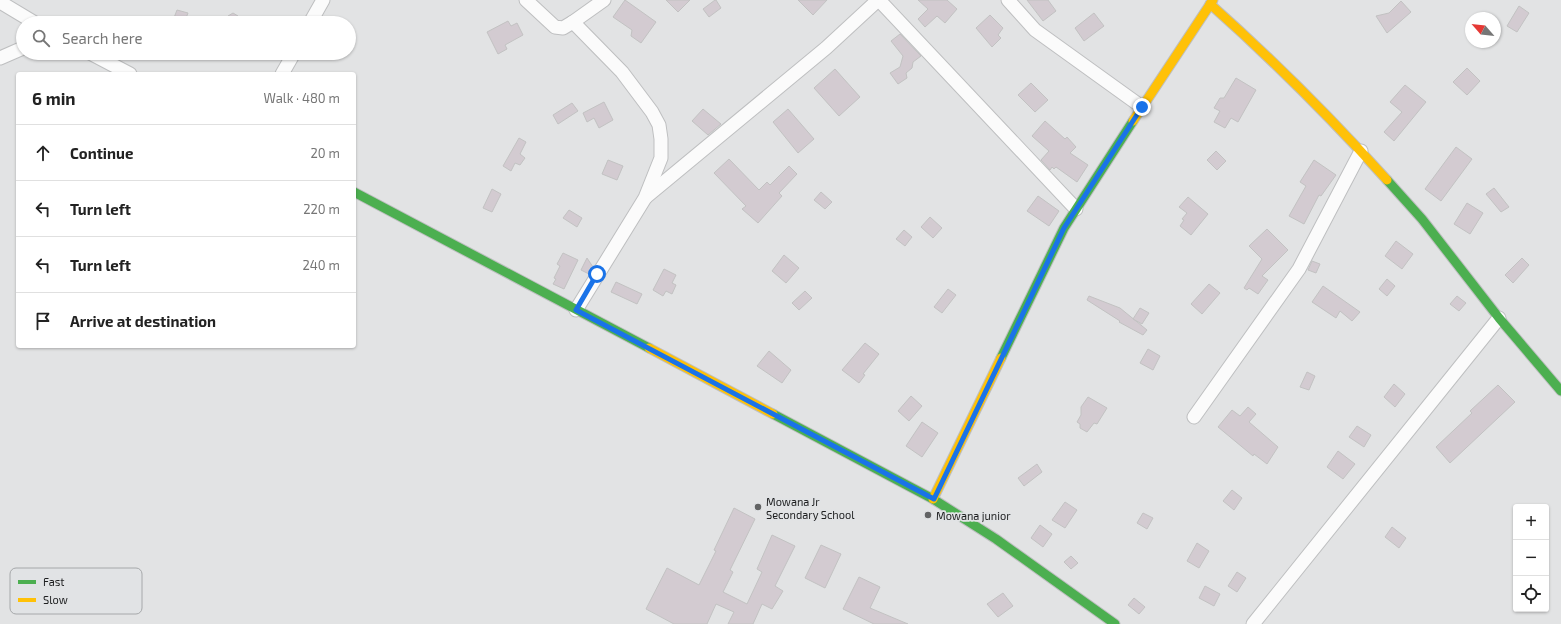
<!DOCTYPE html>
<html lang="en">
<head>
<meta charset="utf-8">
<style>
  body { margin:0; font-family:"Exo 2",sans-serif; background:#f2f2f2; color:#222 }
  .controls { position:absolute; right:12px; bottom:12px; display:grid; overflow:hidden; border-radius:4px; box-shadow:0 1px 3px #0004 }
  .controls button { width:36px; height:36px; display:grid; place-items:center; padding:0; border:0; border-bottom:1px solid #e0e0e0; background:#fff; color:#222; font:20px sans-serif }
  .compass { position:absolute; left:1465px; top:12px; width:36px; height:36px; border-radius:50%; background:#fff; box-shadow:0 1px 3px #0004; rotate:298deg }
  .stop { position:absolute; width:12px; height:12px; margin:-9px; border:3px solid #1a73e8; border-radius:50%; background:#fff }
  .stop.end { background:#1a73e8; border-color:#fff; box-shadow:0 1px 4px #0008 }
  .list { margin:0; padding:0; list-style:none }
  h2 { display:flex; justify-content:space-between; align-items:center; height:52px; margin:0; padding:0 16px; font-size:17px }
  h2 small { font-size:13px; font-weight:400; color:#767676 }
  .list li { display:grid; grid-template-columns:26px 1fr auto; gap:12px; align-items:center; box-sizing:border-box; height:56px; padding:0 16px; border-top:1px solid #e0e0e0 }
  .list b { display:block; font-size:15px; white-space:nowrap }
  .list em { font-size:13px; font-style:normal; color:#767676 }
  .icon { flex:none; width:22px; height:22px; fill:none; stroke:currentColor; stroke-width:2; stroke-linecap:round; stroke-linejoin:round }
  .map { position:relative; flex:none; width:1561px; height:624px; overflow:hidden }
  .search { position:absolute; background:#fff; box-shadow:0 1px 3px #0004; left:16px; top:16px; width:340px; height:44px; display:flex; align-items:center; gap:10px; box-sizing:border-box; padding:0 14px; border-radius:22px; color:#767676; font-size:15px }
  .panel { position:absolute; background:#fff; box-shadow:0 1px 3px #0004; left:16px; top:72px; width:340px; height:276px; border-radius:4px }
  .map>svg:first-child { display:block }
</style>
</head>
<body>
<div class="map">
<svg width="1561" height="624" viewBox="0 0 1561 624">
  <rect width="100%" height="100%" fill="#e2e3e4"/>
  <g fill="#d3cbd1" stroke="#c2c2c2">
    <path d="M625,0L656,22L641,43L631,36L632,30L613,17Z"/>
    <path d="M666,0H690L678,12Z"/>
    <path d="M715,0H716L721,8L709,17L703,9Z"/>
    <path d="M798,0H827L813,15Z"/>
    <path d="M918,0H947L957,9L945,23L937,16L925,27L918,19L928,9Z"/>
    <path d="M1027,0H1048L1056,11L1043,21Z"/>
    <path d="M1401,1L1411,12L1387,33L1376,16L1389,13Z"/>
    <path d="M1519,6L1529,13L1517,32L1507,26Z"/>
    <path d="M177,10L188,13L184,23H172Z"/>
    <path d="M233,13L238,16L241,23H225L228,16Z"/>
    <path d="M1094,13L1104,26L1084,41L1075,28Z"/>
    <path d="M990,15L1003,28L998,35L1001,38L992,47L976,28Z"/>
    <path d="M508,21L511,26L517,23L523,35L505,45L507,49L498,54L487,32Z"/>
    <path d="M900,34L921,56L913,62L912,68L906,73L907,78L898,84L890,73L900,67L903,56L891,41Z"/>
    <path d="M1467,68L1480,81L1467,95L1453,82Z"/>
    <path d="M835,69L860,97L839,116L814,88Z"/>
    <path d="M1236,78L1256,90L1238,122L1231,118L1225,128L1214,122L1220,111L1214,108L1220,98H1224Z"/>
    <path d="M1031,83L1048,100L1035,112L1018,95Z"/>
    <path d="M1405,85L1426,102L1394,141L1384,132L1402,112L1390,102Z"/>
    <path d="M604,102L613,120L599,128L594,118L587,122L583,113Z"/>
    <path d="M572,103L578,111L558,124L553,115Z"/>
    <path d="M703,109L721,124L708,135L692,121Z"/>
    <path d="M788,109L814,139L798,153L773,122Z"/>
    <path d="M1045,121L1065,139L1067,137L1076,147L1070,153L1088,165L1077,182L1056,167L1054,169L1052,167L1050,170L1041,160L1049,151L1032,136Z"/>
    <path d="M519,138L526,142L520,154L525,158L520,165L515,163L511,171L503,166Z"/>
    <path d="M1456,147L1472,159L1441,201L1425,189Z"/>
    <path d="M1216,151L1226,161L1217,170L1207,160Z"/>
    <path d="M729,159L759,190L767,182L770,185L789,166L797,174L779,193L782,196L758,223L742,209L746,206L714,173Z"/>
    <path d="M608,160L623,166L617,180L602,174Z"/>
    <path d="M1314,160L1336,175L1321,196L1319,195L1304,224L1289,216L1306,186L1300,182Z"/>
    <path d="M1494,188L1509,207L1501,212L1486,194Z"/>
    <path d="M492,189L501,194L492,212L483,208Z"/>
    <path d="M821,192L832,202L825,209L814,200Z"/>
    <path d="M1038,196L1059,211L1049,226L1027,211Z"/>
    <path d="M1188,197L1208,214L1191,235L1180,226L1184,220L1182,219L1187,213L1179,207Z"/>
    <path d="M1467,203L1483,213L1470,234L1454,224Z"/>
    <path d="M569,210L582,218L577,227L563,218Z"/>
    <path d="M930,217L942,228L933,238L921,227Z"/>
    <path d="M1267,229L1288,250L1262,276L1268,280L1258,294L1249,288L1247,290L1244,288L1262,259L1249,246Z"/>
    <path d="M904,230L912,237L905,246L896,239Z"/>
    <path d="M1396,241L1413,254L1402,269L1385,256Z"/>
    <path d="M563,253L578,260L564,289L553,284L556,279L554,278L560,266L557,264Z"/>
    <path d="M784,255L799,268L786,283L772,271Z"/>
    <path d="M587,258L593,267L589,274L581,270Z"/>
    <path d="M1522,258L1529,265L1513,283L1505,275Z"/>
    <path d="M1312,261L1320,264L1316,273L1308,270Z"/>
    <path d="M664,269L676,275L672,283L676,285L672,294L666,291L663,296L653,290Z"/>
    <path d="M1387,279L1395,286L1387,296L1379,289Z"/>
    <path d="M616,282L642,294L637,304L611,292Z"/>
    <path d="M1209,284L1220,293L1202,314L1191,304Z"/>
    <path d="M1323,286L1360,312L1352,321L1340,311L1336,318L1312,302Z"/>
    <path d="M948,289L956,295L942,313L934,307Z"/>
    <path d="M805,291L812,298L799,310L792,303Z"/>
    <path d="M1089,296L1120,308L1147,330L1143,335L1119,322L1120,321L1087,300Z"/>
    <path d="M1457,296L1466,303L1459,311L1450,304Z"/>
    <path d="M1140,308L1149,313L1142,324L1133,319Z"/>
    <path d="M865,343L879,354L863,374L865,375L859,383L842,370Z"/>
    <path d="M1148,349L1160,356L1153,370L1140,363Z"/>
    <path d="M769,351L791,370L782,383L757,366Z"/>
    <path d="M1307,372L1315,376L1309,390L1300,387Z"/>
    <path d="M1394,384L1405,394L1395,407L1384,397Z"/>
    <path d="M1498,385L1515,402L1450,463L1436,447L1472,413L1470,411Z"/>
    <path d="M911,396L922,406L909,421L898,411Z"/>
    <path d="M1088,397L1107,408L1097,424L1094,423L1087,432L1080,428V424L1077,422L1081,415V407Z"/>
    <path d="M1248,407L1256,414L1249,422L1278,447L1267,464L1254,454L1253,456L1218,427L1232,410L1240,416Z"/>
    <path d="M922,422L938,433L922,457L906,446Z"/>
    <path d="M1357,426L1371,435L1364,447L1349,437Z"/>
    <path d="M1338,451L1355,464L1343,479L1327,467Z"/>
    <path d="M1037,464L1042,472L1024,486L1018,478Z"/>
    <path d="M1232,490L1242,498L1234,510L1223,501Z"/>
    <path d="M1065,502L1077,510L1065,528L1052,520Z"/>
    <path d="M734,508L755,519L730,570L733,572L723,592L747,604L762,572L757,569L772,535L795,546L775,586L783,591L772,609L762,604L753,624H728L734,612L716,604L707,624H674L646,609L667,568L699,585L716,551L714,550Z"/>
    <path d="M1143,513L1153,518L1147,529L1137,523Z"/>
    <path d="M1040,525L1052,534L1043,547L1031,538Z"/>
    <path d="M1392,527L1406,538L1399,548L1385,537Z"/>
    <path d="M1197,543L1209,551L1199,568L1187,561Z"/>
    <path d="M821,545L841,554L825,588L805,578Z"/>
    <path d="M1071,556L1078,563L1071,569L1064,562Z"/>
    <path d="M1237,572L1246,578L1237,592L1228,586Z"/>
    <path d="M859,577L880,587L870,608L908,624H874L843,609Z"/>
    <path d="M1205,586L1220,594L1214,606L1199,598Z"/>
    <path d="M1003,593L1013,606L998,617L987,604Z"/>
    <path d="M1134,598L1145,607L1139,614L1128,605Z"/>
  </g>
  <g fill="none" stroke-linecap="round" stroke-linejoin="round">
    <defs>
      <g id="street">
        <path d="M526,0L555,27L563,28L573,22"/>
        <path d="M879,0L1076,209"/>
        <path d="M1008,0L1035,30L1142,107"/>
        <path d="M0,2L35,23"/>
        <path d="M310,23L323,0"/>
        <path d="M90,53L130,74"/>
        <path d="M0,58L23,48"/>
        <path d="M282,74L294,53"/>
        <path d="M646,197L826,48L878,0"/>
        <path d="M576,310L645,198L661,158V139L659,125L652,112L622,72L573,22L604,0"/>
        <path d="M1194,417L1299,269L1361,151"/>
        <path d="M1253,624L1499,318"/>
      </g>
      <g id="fast">
        <path d="M1387,180L1422,219L1499,318L1561,391"/>
        <path d="M354,192L649,348"/>
        <path d="M1001,358L1064,228L1133,121"/>
        <path d="M773,414L933,499L996,539L1115,624"/>
      </g>
      <g id="slow">
        <path d="M1210,4C1272,59 1331,118 1387,180"/>
        <path d="M1133,121L1213,0"/>
        <path d="M649,348L773,414"/>
        <path d="M933,499L1001,358"/>
      </g>
    </defs>
    <use href="#street" stroke="#bebfc0" stroke-width="15"/>
    <use href="#fast" stroke="#bebfc0" stroke-width="11"/>
    <use href="#slow" stroke="#bebfc0" stroke-width="11"/>
    <use href="#street" stroke="#fbfbfb" stroke-width="13"/>
    <use href="#fast" stroke="#4caf50" stroke-width="9"/>
    <use href="#slow" stroke="#ffc107" stroke-width="9"/>
  </g>
  <g fill="none" stroke-linecap="round" stroke-linejoin="round">
    <path stroke="#1a73e8" stroke-width="5" d="M597,274L576,310L934,499L1064,228L1142,107"/>
  </g>
  <g fill="#626364" stroke="#e1e3e5" stroke-width="1.5">
    <circle cx="758" cy="507" r="4"/>
    <circle cx="928" cy="515" r="4"/>
  </g>
  <g text-anchor="middle" dominant-baseline="central" stroke-width="3.5" stroke-linejoin="round" paint-order="stroke">
    <g font-size="11" fill="#1d1e1f" stroke="#e1e3e5" text-anchor="start">
      <text x="766" y="501">Mowana Jr<tspan x="766" dy="13">Secondary School</tspan></text>
      <text x="936" y="515">Mowana junior</text>
    </g>
  </g>
  <rect x="10" y="568" width="132" height="46" rx="6" fill="#e1e3e5" stroke="#a6a8aa" stroke-width="1"/>
  <rect x="18" y="580" width="18" height="4" fill="#4caf50"/>
  <rect x="18" y="598" width="18" height="4" fill="#ffc107"/>
  <g font-size="11" fill="#1d1e1f">
    <text x="43" y="586">Fast</text>
    <text x="43" y="604">Slow</text>
  </g>
</svg>
<div class="controls">
<button>+</button>
<button>−</button>
<button><svg class="icon" aria-label="locate" viewBox="0 0 24 24"><circle cx="12" cy="12" r="6"/><path d="M12 2v4M12 18v4M2 12h4M18 12h4"/></svg></button>
</div>
<svg class="compass" viewBox="-18 -18 36 36"><path d="M0-13l5 13h-10z" fill="#e53935"/><path d="M0 13l5-13h-10z" fill="#767676"/></svg>
<div class="stop" style="left:597px;top:274px"></div>
<div class="stop end" style="left:1142px;top:107px"></div>
<div class="search"><svg class="icon" aria-label="search" viewBox="0 0 24 24"><circle cx="10" cy="10" r="6"/><path d="M15 15l6 6"/></svg>Search here</div>
<section class="panel">
<h2>6 min<small>Walk · 480 m</small></h2>
<ul class="list">
<li><svg class="icon" aria-label="ahead" viewBox="0 0 24 24"><path d="M12 20V5M6 11l6-6 6 6"/></svg><div><b>Continue</b></div><em>20 m</em></li>
<li><svg class="icon" aria-label="left" viewBox="0 0 24 24"><path d="M17 20v-9H6M10 6l-5 5 5 5"/></svg><div><b>Turn left</b></div><em>220 m</em></li>
<li><svg class="icon" aria-label="left" viewBox="0 0 24 24"><path d="M17 20v-9H6M10 6l-5 5 5 5"/></svg><div><b>Turn left</b></div><em>240 m</em></li>
<li><svg class="icon" aria-label="arrive" viewBox="0 0 24 24"><path d="M6 21V4h12l-3 4 3 4H6"/></svg><div><b>Arrive at destination</b></div></li>
</ul>
</section>
</div>
</body>
</html>
